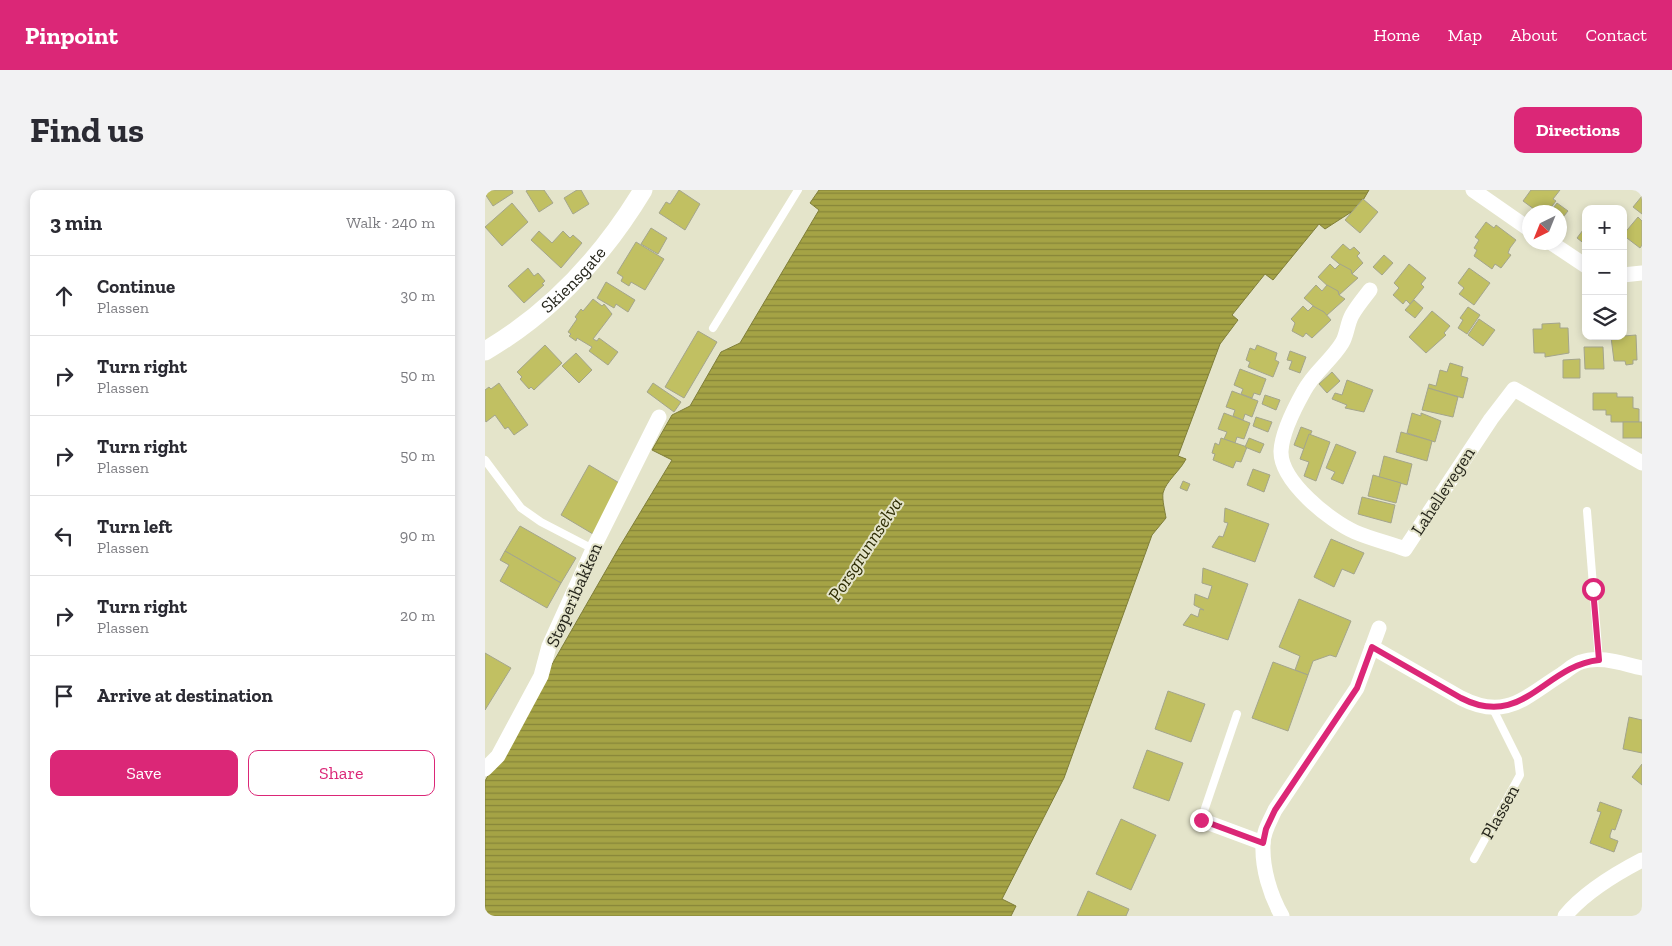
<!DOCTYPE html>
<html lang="en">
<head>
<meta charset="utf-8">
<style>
  body { margin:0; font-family:"Zilla Slab",serif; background:#f2f2f3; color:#2b2b33 }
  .controls { position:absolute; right:15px; top:15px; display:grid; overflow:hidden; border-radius:10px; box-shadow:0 2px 8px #0003 }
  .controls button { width:45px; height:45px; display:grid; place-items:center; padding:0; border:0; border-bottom:1px solid #e1e1e2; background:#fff; color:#2b2b33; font:25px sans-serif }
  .compass { position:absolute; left:1037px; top:15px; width:45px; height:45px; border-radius:50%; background:#fff; box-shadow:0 2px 8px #0003; rotate:223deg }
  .stop { position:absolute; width:15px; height:15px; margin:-11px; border:4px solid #db2777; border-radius:50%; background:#fff }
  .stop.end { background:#db2777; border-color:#fff; box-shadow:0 1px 5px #0008 }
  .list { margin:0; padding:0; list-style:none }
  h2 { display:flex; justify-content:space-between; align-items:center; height:65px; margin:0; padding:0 20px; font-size:21px }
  h2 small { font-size:16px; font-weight:400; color:#7c7c81 }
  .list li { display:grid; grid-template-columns:32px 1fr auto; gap:15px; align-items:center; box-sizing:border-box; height:80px; padding:0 20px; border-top:1px solid #e1e1e2 }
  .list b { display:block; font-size:19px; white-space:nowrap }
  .list p { margin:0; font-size:16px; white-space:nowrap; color:#7c7c81 }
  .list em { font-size:16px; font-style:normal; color:#7c7c81 }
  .actions { display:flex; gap:10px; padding:15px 20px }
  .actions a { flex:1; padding:11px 0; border:1px solid #db2777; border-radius:10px; text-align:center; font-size:18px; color:#db2777 }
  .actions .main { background:#db2777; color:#fff }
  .icon { flex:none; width:28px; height:28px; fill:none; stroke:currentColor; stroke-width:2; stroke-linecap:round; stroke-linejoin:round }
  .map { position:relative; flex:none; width:1157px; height:726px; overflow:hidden; border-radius:10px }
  header { display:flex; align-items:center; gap:30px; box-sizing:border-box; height:70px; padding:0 25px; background:#db2777; color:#fff }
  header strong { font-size:24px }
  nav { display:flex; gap:28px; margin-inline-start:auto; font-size:18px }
  .intro { display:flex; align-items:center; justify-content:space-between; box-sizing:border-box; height:120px; padding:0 30px }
  h1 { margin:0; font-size:35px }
  .button { padding:12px 22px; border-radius:10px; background:#db2777; color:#fff; font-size:18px; font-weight:700 }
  main { display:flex; gap:30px; padding:0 30px }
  aside { flex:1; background:#fff; border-radius:10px; box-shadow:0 2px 8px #0003 }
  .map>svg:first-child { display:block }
</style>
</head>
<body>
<header>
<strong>Pinpoint</strong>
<nav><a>Home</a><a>Map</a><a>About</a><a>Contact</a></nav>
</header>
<div class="intro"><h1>Find us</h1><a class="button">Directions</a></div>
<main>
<aside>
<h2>3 min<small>Walk · 240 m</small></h2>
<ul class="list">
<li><svg class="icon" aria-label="ahead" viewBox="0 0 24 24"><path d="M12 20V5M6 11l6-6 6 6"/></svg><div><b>Continue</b><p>Plassen</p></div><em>30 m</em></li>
<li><svg class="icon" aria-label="right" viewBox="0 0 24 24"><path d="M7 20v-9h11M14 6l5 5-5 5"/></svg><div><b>Turn right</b><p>Plassen</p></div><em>50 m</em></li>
<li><svg class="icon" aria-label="right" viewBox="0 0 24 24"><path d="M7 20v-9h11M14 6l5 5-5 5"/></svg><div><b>Turn right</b><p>Plassen</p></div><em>50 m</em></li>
<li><svg class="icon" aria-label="left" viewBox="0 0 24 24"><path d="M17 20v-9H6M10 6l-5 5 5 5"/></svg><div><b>Turn left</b><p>Plassen</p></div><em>90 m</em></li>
<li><svg class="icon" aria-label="right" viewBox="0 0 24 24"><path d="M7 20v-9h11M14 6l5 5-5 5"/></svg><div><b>Turn right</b><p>Plassen</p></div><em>20 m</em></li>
<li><svg class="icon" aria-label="arrive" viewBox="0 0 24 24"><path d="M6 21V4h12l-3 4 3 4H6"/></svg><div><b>Arrive at destination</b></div></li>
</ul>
<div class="actions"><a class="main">Save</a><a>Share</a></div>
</aside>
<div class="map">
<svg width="1157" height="726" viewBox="0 0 1157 726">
  <defs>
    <pattern id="water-rules" width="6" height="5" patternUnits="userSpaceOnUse" patternTransform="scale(1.25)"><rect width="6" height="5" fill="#a5a345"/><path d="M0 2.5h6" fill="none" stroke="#868539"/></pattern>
  </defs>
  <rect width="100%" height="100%" fill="#e4e4ca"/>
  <path fill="url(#water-rules)" stroke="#7f7e39" d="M334,0H884L874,17L840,39L834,34L788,90L780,84L747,125L753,130L735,154L693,266L701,269C695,281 681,291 678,303C677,310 680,321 681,328L667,345L579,588L517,709L531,716L526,726H0V591L135,356L187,270L167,260L187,225L205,216L236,162L255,153L334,20L325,13Z"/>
  <g fill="#c1c062" stroke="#a4a58c">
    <path d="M0,0H27L28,3L8,16L0,4Z"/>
    <path d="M43,0H59L68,13L54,22L41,1Z"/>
    <path d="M92,0H96L104,14L88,24L79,8Z"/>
    <path d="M194,0L215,14L200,40L174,23L181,12L185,14Z"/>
    <path d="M1046,0H1075L1068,9L1071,11L1064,20L1061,18L1057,22H1053L1038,11Z"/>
    <path d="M1157,6V24L1148,17Z"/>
    <path d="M878,9L893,22L875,43L860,30Z"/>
    <path d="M27,13L43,32L17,56L0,37Z"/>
    <path d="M1072,13L1083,21L1074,32V22H1065Z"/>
    <path d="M1153,27L1157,31V55L1155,58L1138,45Z"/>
    <path d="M1001,32L1009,38L1011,35L1031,50L1025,58L1023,63L1026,65L1016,78L1010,74L1007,79L989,66L992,60L989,58L994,50L990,47Z"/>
    <path d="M1101,36V55L1092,48Z"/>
    <path d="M166,38L182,48L173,64L156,54Z"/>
    <path d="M54,41L67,53L78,41L85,48L88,45L97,53L76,78L46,50Z"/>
    <path d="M151,52L179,69L160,100L146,92L144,96L136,91L138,87L132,83Z"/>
    <path d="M858,54L865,60L869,57L875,63L872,66L878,73L867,84L866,80L859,78L846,67Z"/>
    <path d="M899,65L908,73L897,85L888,77Z"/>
    <path d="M845,74L850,79L855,74L866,80L867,84L873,88L854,105L853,101L846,99L833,87Z"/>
    <path d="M924,74L941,88L936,94L939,97L925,114L921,110L918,114L908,105L914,98L909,93Z"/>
    <path d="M43,78L49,86L53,83L60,91L57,94L59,95L39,113L23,96Z"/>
    <path d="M984,78L1005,93L989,115L974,104L979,98L973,93Z"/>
    <path d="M121,92L150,110L143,122L131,114L129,118L112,108Z"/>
    <path d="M831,95L837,101L842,95L853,101L854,105L860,109L841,126L839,122L832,119L819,108Z"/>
    <path d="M108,109L117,116L119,114L127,124L108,149L112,151L114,148L133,162L123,175L104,161L107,157L92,148L91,151L84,146L86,144L83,142L92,129L90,127L96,119L98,121Z"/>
    <path d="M929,110L938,118L930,128L920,120Z"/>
    <path d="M818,116L823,121L828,116L839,122L846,130L827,148L821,143L818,147L807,141L810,133L806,129Z"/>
    <path d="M983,117L995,125L982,144L973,138L978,130L975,128Z"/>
    <path d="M947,121L965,136L959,143L961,145L941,163L924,147Z"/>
    <path d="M994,129L1010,140L998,156L983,145Z"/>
    <path d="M1075,133V138H1083L1084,163L1060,167V163H1049L1048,139H1057V134Z"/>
    <path d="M213,141L232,152L199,208L180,197Z"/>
    <path d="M1151,145L1152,170H1148V174L1141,175L1140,171H1129L1126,147Z"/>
    <path d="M60,155L77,173L49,200L46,197L44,199L35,189L37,187L32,182Z"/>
    <path d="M772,155L792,163L790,170L794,172L788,187L763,177L765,172L761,170L765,158L770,160Z"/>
    <path d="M1099,157H1118L1119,179H1100Z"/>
    <path d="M805,161L821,167L815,183L804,179L807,171L802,170Z"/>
    <path d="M91,163L107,180L94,193L77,176Z"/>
    <path d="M1095,169V188H1078V170Z"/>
    <path d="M965,173L978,177L976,186L983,188L978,208L943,198L944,194L951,196L955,180L962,182Z"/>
    <path d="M755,179L781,189L775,205L769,203L767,208L756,204L758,199L749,195Z"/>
    <path d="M847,182L855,191L842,203L834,194Z"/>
    <path d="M862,190L888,200L879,222L860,218L862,215L847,209L850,203L857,205Z"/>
    <path d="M14,193L43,235L29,245L23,237L20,239L10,225L1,232L0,230V200L4,197L6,199Z"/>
    <path d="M168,193L196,212L189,222L162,202Z"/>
    <path d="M943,198L973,207L968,227L937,220Z"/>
    <path d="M747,201L773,211L767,227L760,224L758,230L748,226L750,220L741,217Z"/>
    <path d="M1108,203H1132V207H1148V218L1154,219V232H1126V225H1121V220H1108Z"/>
    <path d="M780,205L795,210L791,220L777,214Z"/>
    <path d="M739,223L765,233L759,249L752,247L750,253L739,249L742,242L733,239Z"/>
    <path d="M927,223L936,226V223L956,231L950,252L922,243Z"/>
    <path d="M771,227L787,232L783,242L768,236Z"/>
    <rect x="1138" y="232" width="19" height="16"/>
    <path d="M816,237L827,241L819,259L809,255Z"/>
    <path d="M916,242L947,251L942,271L911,262Z"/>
    <path d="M824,244L845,252L831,291L819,286L824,272L815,269Z"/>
    <path d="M736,248L762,257L756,272L751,271L748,278L728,270L730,264L727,263L730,253L734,255Z"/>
    <path d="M764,248L779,254L775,263L760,257Z"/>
    <path d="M851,254L871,262L858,294L846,289L850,282L841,278Z"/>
    <path d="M899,266L927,274L922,295L894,287Z"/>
    <path d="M104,275L136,294L108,344L76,325Z"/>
    <path d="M768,279L785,285L779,302L762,295Z"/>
    <path d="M888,285L916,293L911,313L883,306Z"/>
    <path d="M698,291L705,294L702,301L695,298Z"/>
    <path d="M877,307L910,315L906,333L873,324Z"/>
    <path d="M740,318L784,334L770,372L727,357L734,346L738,347L743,333L739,332Z"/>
    <path d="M35,336L91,368L76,393L20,361Z"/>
    <path d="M846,349L879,363L869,384L857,379L849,397L829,387Z"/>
    <path d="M20,361L76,393L62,418L15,391L24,375L15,370Z"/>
    <path d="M718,378L763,394L743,450L698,435L706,424L713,427L715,419L719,420L709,415L710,404L723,409L727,396L717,393Z"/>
    <path d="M814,409L866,431L851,467L845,465L828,471L823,485L810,480L815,466L794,457Z"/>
    <path d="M0,463L26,478L0,520Z"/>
    <path d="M788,472L823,485L803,541L767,528Z"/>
    <path d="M683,501L720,514L706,552L670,539Z"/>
    <path d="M1144,527L1157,530V563L1138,559Z"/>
    <path d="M662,560L698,573L684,611L648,598Z"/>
    <path d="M1157,574V595L1147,587Z"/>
    <path d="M1115,612L1137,620L1130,640L1127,639L1125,645V648L1133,651L1129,662L1105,653L1116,622L1112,621Z"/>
    <path d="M636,629L671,645L646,700L611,684Z"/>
    <path d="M603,701L644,719L641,726H592Z"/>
  </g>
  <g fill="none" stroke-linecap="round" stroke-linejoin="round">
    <g stroke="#fff" stroke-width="8">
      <path d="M228,138L313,0"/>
      <path d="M0,270L36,318L56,332L108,359"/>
      <path d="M1102,321L1114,470"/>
      <path d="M716,630L752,524"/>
      <path d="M989,669L1035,585L1033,569L1008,519"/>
    </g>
    <g stroke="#fff" stroke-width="15">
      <path d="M988,0L1044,39"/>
      <path d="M1065,52L1101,76"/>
      <path d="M1138,85L1157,83"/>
      <path d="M885,100C879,108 872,116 867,125C862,134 862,145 857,153C846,171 829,182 819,201C810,217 797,242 796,261C795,291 845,331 870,342C886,349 904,353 920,359L1006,229L1029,199L1157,273"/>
      <path d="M887,457L976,508C1021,531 1040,507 1077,484C1083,480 1089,474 1096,472C1116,465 1138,474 1157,478"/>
      <path d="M0,579L13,566L56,486L64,456L108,359L174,227"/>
      <path d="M716,630L778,653"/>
      <path d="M797,726C785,705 777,678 778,654C778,642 785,631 790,620L872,498L894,438"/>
      <path d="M1080,726C1099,703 1130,684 1157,670"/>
    </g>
    <path stroke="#fff" stroke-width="19" id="s1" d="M0,161C67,122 118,66 158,0"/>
  </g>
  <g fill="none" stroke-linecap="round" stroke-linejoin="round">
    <path stroke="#db2777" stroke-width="6" d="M716,630L778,653L781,639L790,620L872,498L887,457L976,508C1038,540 1059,476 1114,470L1108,399"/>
  </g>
  <g text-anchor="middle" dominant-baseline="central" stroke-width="4" stroke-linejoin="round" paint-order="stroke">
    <g font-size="18" fill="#26261c" stroke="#e4e4ca">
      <text stroke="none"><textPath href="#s1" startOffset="114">Skiensgate</textPath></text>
      <text transform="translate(958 301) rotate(-57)">Lahellevegen</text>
      <text transform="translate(89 405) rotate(-66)">Støperibakken</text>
      <text transform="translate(1015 622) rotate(-61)">Plassen</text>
    </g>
    <g font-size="19" font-style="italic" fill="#2d2c03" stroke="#e4e4ca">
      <text transform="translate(380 359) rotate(-57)">Porsgrunnselva</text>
    </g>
  </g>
</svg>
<div class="controls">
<button>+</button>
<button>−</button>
<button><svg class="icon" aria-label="layers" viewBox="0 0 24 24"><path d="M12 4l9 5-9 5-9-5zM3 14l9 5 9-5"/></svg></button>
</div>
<svg class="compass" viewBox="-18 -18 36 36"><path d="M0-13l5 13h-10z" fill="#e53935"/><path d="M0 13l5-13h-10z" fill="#7c7c81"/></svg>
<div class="stop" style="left:1108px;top:399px"></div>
<div class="stop end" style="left:716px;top:630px"></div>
</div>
</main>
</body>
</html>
